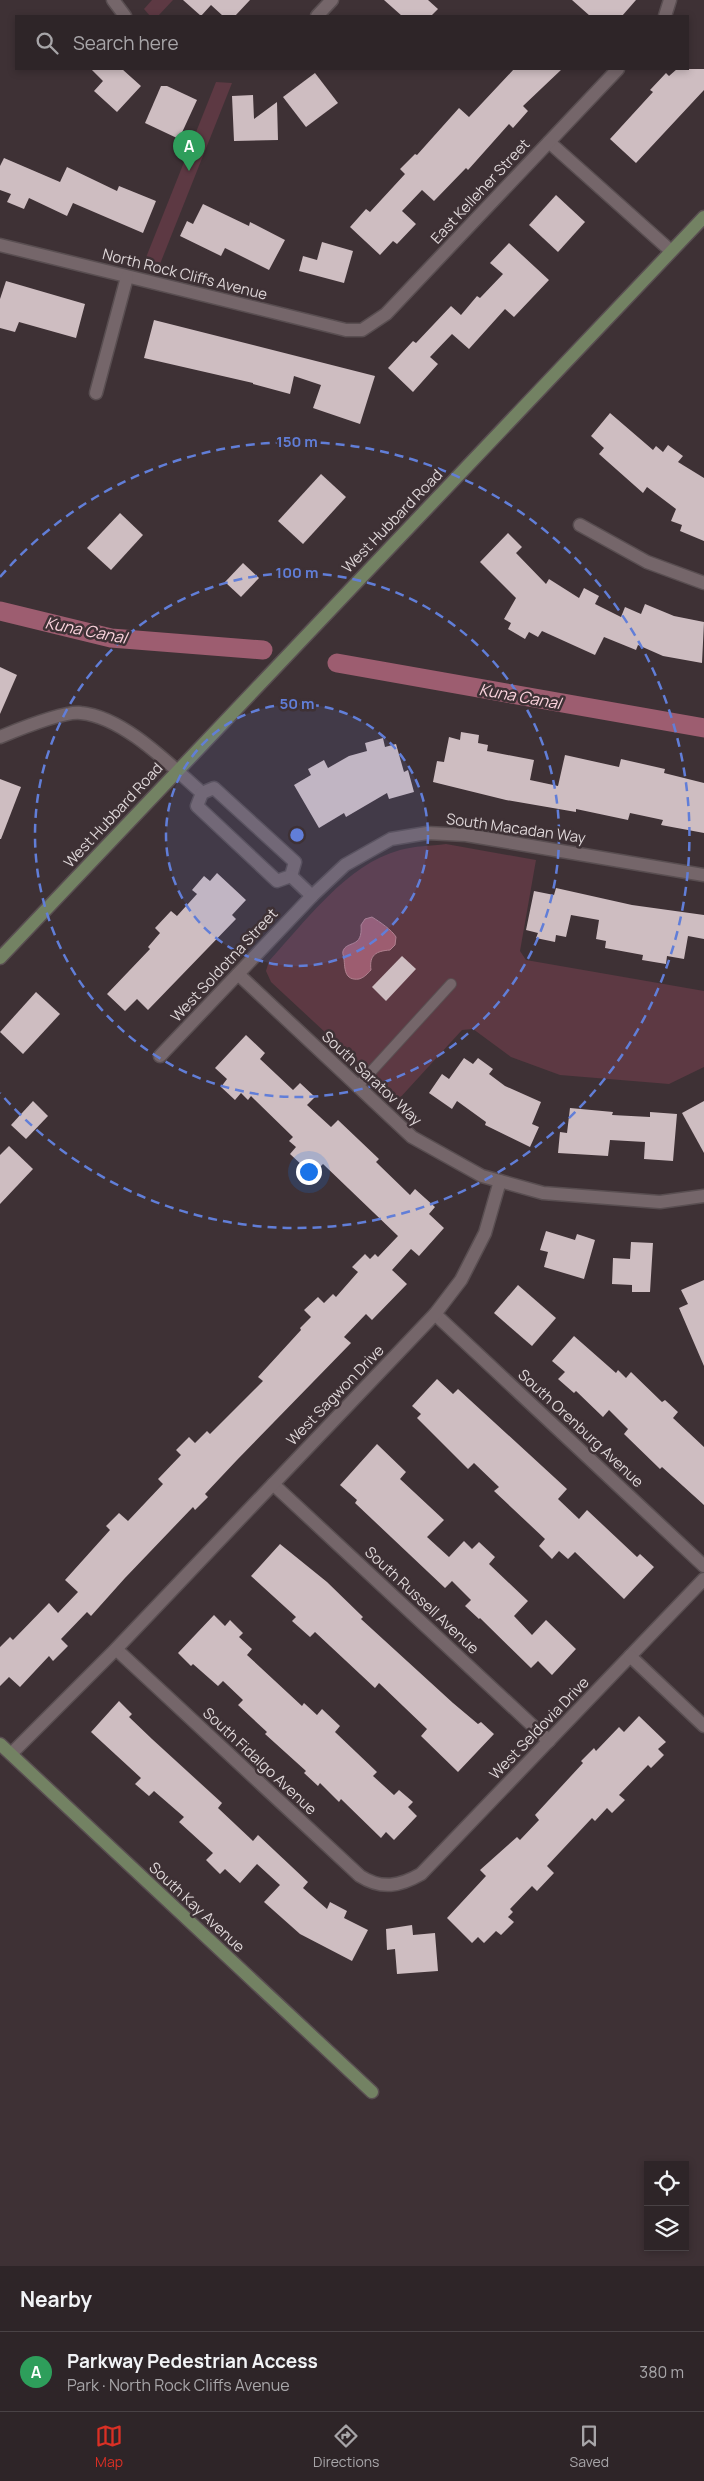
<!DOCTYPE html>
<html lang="en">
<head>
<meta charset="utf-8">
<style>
  body { margin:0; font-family:Manrope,sans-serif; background:#3a3134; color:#f1f3f6 }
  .controls { position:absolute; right:15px; bottom:15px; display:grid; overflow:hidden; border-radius:0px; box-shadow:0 2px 8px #0003 }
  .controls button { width:45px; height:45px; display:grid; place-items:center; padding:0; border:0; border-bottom:1px solid #494245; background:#2e2528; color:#f1f3f6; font:25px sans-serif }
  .you { position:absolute; left:308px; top:1171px; width:18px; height:18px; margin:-12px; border:4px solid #fff; border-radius:50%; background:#1a73e8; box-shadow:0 0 0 8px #1a73e833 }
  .badge { display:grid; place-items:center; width:32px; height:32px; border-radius:50%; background:#d93025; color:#fff; font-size:16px; font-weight:700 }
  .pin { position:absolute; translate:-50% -41px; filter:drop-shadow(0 1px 2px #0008) }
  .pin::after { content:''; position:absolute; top:26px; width:18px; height:15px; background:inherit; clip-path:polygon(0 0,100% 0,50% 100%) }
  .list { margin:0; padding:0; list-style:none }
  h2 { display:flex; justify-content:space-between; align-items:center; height:65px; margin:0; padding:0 20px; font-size:21px }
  h2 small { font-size:16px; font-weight:400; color:#a7a5a8 }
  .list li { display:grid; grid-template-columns:32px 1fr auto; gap:15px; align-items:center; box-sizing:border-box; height:80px; padding:0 20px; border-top:1px solid #494245 }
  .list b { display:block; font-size:19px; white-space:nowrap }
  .list p { margin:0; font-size:16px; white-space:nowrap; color:#a7a5a8 }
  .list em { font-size:16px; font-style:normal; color:#a7a5a8 }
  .icon { flex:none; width:28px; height:28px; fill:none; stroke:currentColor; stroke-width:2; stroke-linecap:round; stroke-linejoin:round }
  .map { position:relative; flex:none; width:704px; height:2266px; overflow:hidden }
  .search { position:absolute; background:#2e2528; box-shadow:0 2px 8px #0003; left:15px; right:15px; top:15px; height:55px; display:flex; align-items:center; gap:12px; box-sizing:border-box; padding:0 18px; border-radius:0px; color:#a7a5a8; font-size:19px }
  .sheet { height:145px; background:#2e2528 }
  nav { display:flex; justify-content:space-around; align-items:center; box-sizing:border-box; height:70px; border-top:1px solid #494245; background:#2e2528; font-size:14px; color:#a7a5a8 }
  nav a { display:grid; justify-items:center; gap:2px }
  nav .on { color:#d93025 }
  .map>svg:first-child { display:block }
</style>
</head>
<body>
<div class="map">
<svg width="704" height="2266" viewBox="0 0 704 2266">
  <rect width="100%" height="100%" fill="#3e3135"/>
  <g fill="#5d3943">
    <path d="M152,0H173L158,16H150L144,9Z"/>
    <path d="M216,82L232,83L160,264L145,260Z"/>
    <path d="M446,844L536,860L520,951L526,960L704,991V1067L669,1084L560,1075L511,1057L473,1029L462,1030L398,1100L271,982L266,971L269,961C305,922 347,864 400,850C414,846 431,846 446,844Z"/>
  </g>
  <path fill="#9d5d70" stroke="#b0818f" d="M372,917C380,922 392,930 396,937L395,945L390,950C376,951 369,955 371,970C367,974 365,977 359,979C344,981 345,968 344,959C344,955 342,955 343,951C347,940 363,949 361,925L365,919Z"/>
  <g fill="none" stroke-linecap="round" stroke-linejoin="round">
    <g stroke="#9d5d70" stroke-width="19">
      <path d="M0,611L111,638L263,650"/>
      <path d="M337,663L704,728"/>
    </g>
  </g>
  <g fill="#cebdc1">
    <path d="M183,0H250L235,16H223L211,5L201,16Z"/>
    <path d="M384,0H428L438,9L431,16H402Z"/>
    <path d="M572,0H636L622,16H590Z"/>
    <path d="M91,69H122L141,86L117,112L94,91L103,81Z"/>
    <path d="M514,69H562L523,106L528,111L513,128L509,124L468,170L466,168L434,201L422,190L402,211L416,224L397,244L393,241L380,255L350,227L366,209L370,212L405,174L400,169L415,154L417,155L459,108L469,117Z"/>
    <path d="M677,69H704V90L636,163L610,139L653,92L650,90L666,73L669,76Z"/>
    <path d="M315,73L338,103L306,127L283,97Z"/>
    <path d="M161,86H167L197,100L179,139L145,123Z"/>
    <path d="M253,95L254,119L277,102L278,140L234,141L232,96Z"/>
    <path d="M4,158L60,182L67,167L117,191L119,186L156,201L143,233L73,203L67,216L29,198L24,209L7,202L11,194L0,190V166Z"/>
    <path d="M556,195L585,222L558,252L529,225Z"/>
    <path d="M203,204L249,226L250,222L285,240L269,270L225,248L221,256L180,236L187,221L193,224Z"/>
    <path d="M322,242L353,251L344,283L299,271L303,256L317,260Z"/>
    <path d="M509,243L549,280L514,317L505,309L469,349L452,334L430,357L438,364L413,392L388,368L413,341L416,343L451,306L461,315L477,296L480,298L503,274L490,263Z"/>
    <path d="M6,281L85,304L76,338L19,322L15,332L0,328V299Z"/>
    <path d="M154,320L375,376L360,424L313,408L321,385L294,376L290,394L253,384V383L144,358Z"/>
    <path d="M610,413L653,450L656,446L663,452L668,445L683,456L678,462L704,478V541L680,531L682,525L671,521L676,509L647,487L643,493L599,454L604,448L591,436Z"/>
    <path d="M321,474L346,497L303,544L278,521Z"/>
    <path d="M120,513L143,535L111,570L87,548Z"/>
    <path d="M508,533L522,547L516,553L546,584L549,579L579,598L584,588L599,596L595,604L621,617L625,607L641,614L645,604L674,616L704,622L702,663L663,656L638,645L636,650L604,637L595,655L542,631L538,637L529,632L525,639L508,629L511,623L504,619L516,598L480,562Z"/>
    <path d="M243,563L259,578L241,597L225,582Z"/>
    <path d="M0,667L17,675L0,714Z"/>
    <path d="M461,732L479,735L478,743L488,745L487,751L534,760L530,780L558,786L565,755L619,767L621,759L665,769L664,773L704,783V833L661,825L663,820L630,813L628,820L576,809V812L506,800L433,782L437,761L444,762L449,737L460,740Z"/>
    <path d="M383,738L385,747L396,744L404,772L408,770L414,792L389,799L387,793L346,817L344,813L319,828L294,785L311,775L308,769L324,760L328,768L349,756L367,751L365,743Z"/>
    <path d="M0,779L21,787L1,839H0Z"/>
    <path d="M217,873L246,900L232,915L236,919L148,1010L137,999L125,1011L107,994L150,949L148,947L160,933L155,928L171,911L177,916L197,894L192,890L204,876L210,881Z"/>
    <path d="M556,888L632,905L704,915V939L688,936L684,959L667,956L666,964L642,960L643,955L605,948L606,941L596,939L599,920L571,915L566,937L556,935L555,942L536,938L538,933L526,930L534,891L554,895Z"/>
    <path d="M402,956L416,969L386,1001L372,987Z"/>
    <path d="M36,992L60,1014L23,1054L0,1032Z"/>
    <path d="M246,1035L265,1053L260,1059L293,1090L300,1083L315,1097L307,1105L331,1127L338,1120L379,1159L376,1162L410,1195L415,1189L435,1207L429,1214L444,1228L419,1256L411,1249L392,1270L407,1284L372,1320L366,1314L344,1337L351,1343L237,1460L205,1494L208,1497L195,1510L193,1507L125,1578L91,1616L87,1612L61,1639L68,1646L53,1661L49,1656L20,1687L9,1677L0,1686V1647L10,1637L13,1640L49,1603L58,1613L78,1592L65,1580L110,1530L106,1526L119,1513L128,1521L163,1484L158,1479L181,1455L176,1450L189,1437L195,1443L207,1431L210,1434L263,1381L258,1377L301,1330L300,1328L311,1317L304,1310L318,1297L324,1303L333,1294L336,1297L358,1272L352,1267L365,1254L370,1259L375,1254L378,1257L398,1236L323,1164L319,1168L310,1160L304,1167L290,1154L296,1147L289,1141L293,1137L251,1096L248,1100L241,1093L235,1100L221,1087L227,1079L215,1068Z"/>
    <path d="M464,1058L473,1064L478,1058L493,1069L489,1074L505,1086L541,1102L532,1124L539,1127L530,1147L485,1125L486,1122L457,1101L452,1109L429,1093L442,1074L449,1079Z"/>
    <path d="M33,1101L48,1116L26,1139L11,1125Z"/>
    <path d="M704,1101V1153L682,1113Z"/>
    <path d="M570,1108L613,1112L612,1115L650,1117V1112L677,1114L673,1161L644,1159L645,1142L610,1140L608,1156L558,1153L560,1132L567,1133Z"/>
    <path d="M9,1146L33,1169L0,1204V1155Z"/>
    <path d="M546,1231L575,1240L577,1234L595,1240L584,1279L544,1267L548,1252L540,1250Z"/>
    <path d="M631,1242L653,1243L650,1292H632V1285L612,1284L613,1258L630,1259Z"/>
    <path d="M704,1280V1366L679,1308L688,1304L681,1290Z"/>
    <path d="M518,1285L556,1318L532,1346L494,1313Z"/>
    <path d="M574,1336L616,1373L618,1370L626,1378L631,1372L662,1402L665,1400L678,1412L673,1418L704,1447V1505L662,1467L660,1469L624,1434L628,1429L609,1410L603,1417L576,1391L574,1393L558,1379L565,1372L552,1361Z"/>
    <path d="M437,1379L453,1394L458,1389L567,1489L558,1499L579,1519L587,1510L637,1557L640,1554L654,1567L624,1599L575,1552L568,1559L559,1551L552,1559L539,1546L545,1539L494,1491L499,1487L474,1463L468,1469L417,1418L421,1414L412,1406Z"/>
    <path d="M377,1444L406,1472L400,1479L444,1520L427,1537L449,1557L464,1541L472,1549L479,1542L495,1557L489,1564L528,1601L514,1616L532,1635L546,1620L576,1649L552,1675L538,1661L531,1668L480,1618L479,1619L465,1606L471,1600L452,1581L445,1588L355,1503L357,1500L340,1485Z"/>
    <path d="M280,1544L327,1582L363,1617L361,1619L453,1703L478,1724L481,1722L494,1734L458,1772L421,1736L427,1729L379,1683L375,1688L315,1632L310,1637L292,1621L296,1617L251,1576Z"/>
    <path d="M214,1615L225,1626L230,1620L243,1633L239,1637L252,1649L247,1655L302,1706L304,1703L317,1715L322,1709L340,1726L335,1732L377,1772L373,1776L394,1795L399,1790L413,1802L408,1807L417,1816L394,1840L386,1832L381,1838L341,1799L339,1802L320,1783L318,1786L304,1773L306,1771L265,1734L267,1732L238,1705L243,1700L223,1681L218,1686L193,1664L191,1666L178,1653Z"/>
    <path d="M119,1701L132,1714L129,1717L152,1739L222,1803L218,1808L253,1841L258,1835L308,1882L303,1888L327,1909L330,1902L347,1911L344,1918L368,1930L352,1961L300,1934L264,1902L280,1885L257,1864L240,1883L225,1869L220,1874L206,1860L213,1853L179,1822L184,1817L154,1791L149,1796L135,1784L141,1778L91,1732Z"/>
    <path d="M639,1716L666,1742L658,1749L664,1755L651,1768L648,1765L619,1795L625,1800L612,1813L607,1808L595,1821L592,1818L547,1866L554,1873L537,1891L532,1886L510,1909L513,1912L508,1917L514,1922L501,1935L496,1931L484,1943L478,1937L472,1943L447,1918L486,1876L480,1870L517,1837L520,1840L539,1820L535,1815L583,1763L581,1761L594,1748L596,1751L619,1727L624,1732Z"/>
    <path d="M412,1925L413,1935L435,1933L438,1971L397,1974L395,1949L387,1950L386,1929Z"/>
  </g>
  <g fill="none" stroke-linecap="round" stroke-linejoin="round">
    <defs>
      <path id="lane" d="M357,1087L451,984"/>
      <g id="street">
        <path d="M113,0L125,16"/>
        <path d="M317,16L332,0"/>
        <path d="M665,16L670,0"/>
        <path d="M549,142L671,251"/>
        <path d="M0,245L346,330H362L386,314L618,69"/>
        <path d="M96,393L127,277"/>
        <path d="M580,525L647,562L704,583"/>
        <path d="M0,737C17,730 64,711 81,713C124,717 171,766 202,793"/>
        <path d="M214,788L295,862L291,876L277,881L197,806L202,793Z"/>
        <path d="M291,876L312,896"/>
        <path d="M238,974L412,1137L482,1176L500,1181"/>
        <path d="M160,1056L312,896L345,865L391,839L427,833L466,835L704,875"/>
        <path d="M435,1314L704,1566"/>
        <path d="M273,1484L549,1741"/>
        <path d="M116,1649L360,1876C382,1890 400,1886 421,1874L704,1579"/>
        <path d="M630,1656L704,1726"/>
        <path d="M11,1754L116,1649L435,1314L461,1280L485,1233L500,1181L543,1193L660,1202L704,1196"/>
      </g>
      <g id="secondary">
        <path d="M0,958L704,217"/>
        <path d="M0,1744L372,2092"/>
      </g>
    </defs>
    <use href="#lane" stroke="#594e51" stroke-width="12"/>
    <use href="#street" stroke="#594e51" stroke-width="15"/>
    <use href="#secondary" stroke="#594e51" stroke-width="15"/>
    <use href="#lane" stroke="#75666a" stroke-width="10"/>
    <use href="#street" stroke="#75666a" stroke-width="12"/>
    <use href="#secondary" stroke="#738263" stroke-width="12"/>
  </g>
  <circle cx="297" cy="835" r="131" fill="#617ed8" fill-opacity=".12"/>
  <g fill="none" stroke="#617ed8" stroke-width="2.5" stroke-dasharray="9 6">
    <circle cx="297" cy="835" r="131"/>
    <circle cx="297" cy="835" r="262"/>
    <path d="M0 577A393 393 0 1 1 0 1093"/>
  </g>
  <g text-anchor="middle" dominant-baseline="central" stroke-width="5" stroke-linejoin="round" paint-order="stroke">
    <g font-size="15" fill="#ded6d8" stroke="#3e3135">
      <text transform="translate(480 191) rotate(-47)">East Kelleher Street</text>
      <text transform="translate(185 274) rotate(14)">North Rock Cliffs Avenue</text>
      <text transform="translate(392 521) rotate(-46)">West Hubbard Road</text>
      <text transform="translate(113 815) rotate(-47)">West Hubbard Road</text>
      <text transform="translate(516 828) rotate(8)">South Macadan Way</text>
      <text transform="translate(224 965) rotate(-47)">West Soldotna Street</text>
      <text transform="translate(372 1078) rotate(43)">South Saratov Way</text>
      <text transform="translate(335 1395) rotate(-46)">West Sagwon Drive</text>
      <text transform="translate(581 1428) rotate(43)">South Orenburg Avenue</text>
      <text transform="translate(422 1600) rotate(43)">South Russell Avenue</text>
      <text transform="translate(539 1728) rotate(-46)">West Seldovia Drive</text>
      <text transform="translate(260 1761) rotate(43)">South Fidalgo Avenue</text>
      <text transform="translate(197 1907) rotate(43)">South Kay Avenue</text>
    </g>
    <g font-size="16" font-style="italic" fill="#fcd4de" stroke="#3e3135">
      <text transform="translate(86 630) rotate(11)">Kuna Canal</text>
      <text transform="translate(520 696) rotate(10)">Kuna Canal</text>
    </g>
  </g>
  <circle cx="297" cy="835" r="8" fill="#617ed8" stroke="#3e3135" stroke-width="2.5"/>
  <g font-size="15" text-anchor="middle" font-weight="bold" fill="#617ed8" stroke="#3e3135" stroke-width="5" stroke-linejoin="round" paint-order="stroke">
    <text x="297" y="447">150 m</text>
    <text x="297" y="578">100 m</text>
    <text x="297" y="709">50 m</text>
  </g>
</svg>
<div class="controls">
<button><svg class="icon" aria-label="locate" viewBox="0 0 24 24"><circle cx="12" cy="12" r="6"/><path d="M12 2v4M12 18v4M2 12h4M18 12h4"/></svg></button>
<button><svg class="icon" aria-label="layers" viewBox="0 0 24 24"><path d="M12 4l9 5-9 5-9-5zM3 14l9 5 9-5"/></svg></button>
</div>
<div class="you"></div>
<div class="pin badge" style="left:189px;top:171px;background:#2e9e5b">A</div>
<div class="search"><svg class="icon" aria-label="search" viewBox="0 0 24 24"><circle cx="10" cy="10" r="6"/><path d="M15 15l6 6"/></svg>Search here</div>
</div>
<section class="sheet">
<h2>Nearby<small></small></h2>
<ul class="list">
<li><span class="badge" style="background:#2e9e5b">A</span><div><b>Parkway Pedestrian Access</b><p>Park · North Rock Cliffs Avenue</p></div><em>380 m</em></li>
</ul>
</section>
<nav>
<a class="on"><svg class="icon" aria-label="map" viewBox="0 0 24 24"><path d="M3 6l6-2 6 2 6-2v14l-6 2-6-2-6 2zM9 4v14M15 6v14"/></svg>Map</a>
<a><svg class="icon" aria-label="directions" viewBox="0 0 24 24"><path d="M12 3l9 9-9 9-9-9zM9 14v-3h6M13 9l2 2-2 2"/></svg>Directions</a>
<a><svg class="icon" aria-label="saved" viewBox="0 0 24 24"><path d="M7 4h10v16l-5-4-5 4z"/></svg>Saved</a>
</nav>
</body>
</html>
